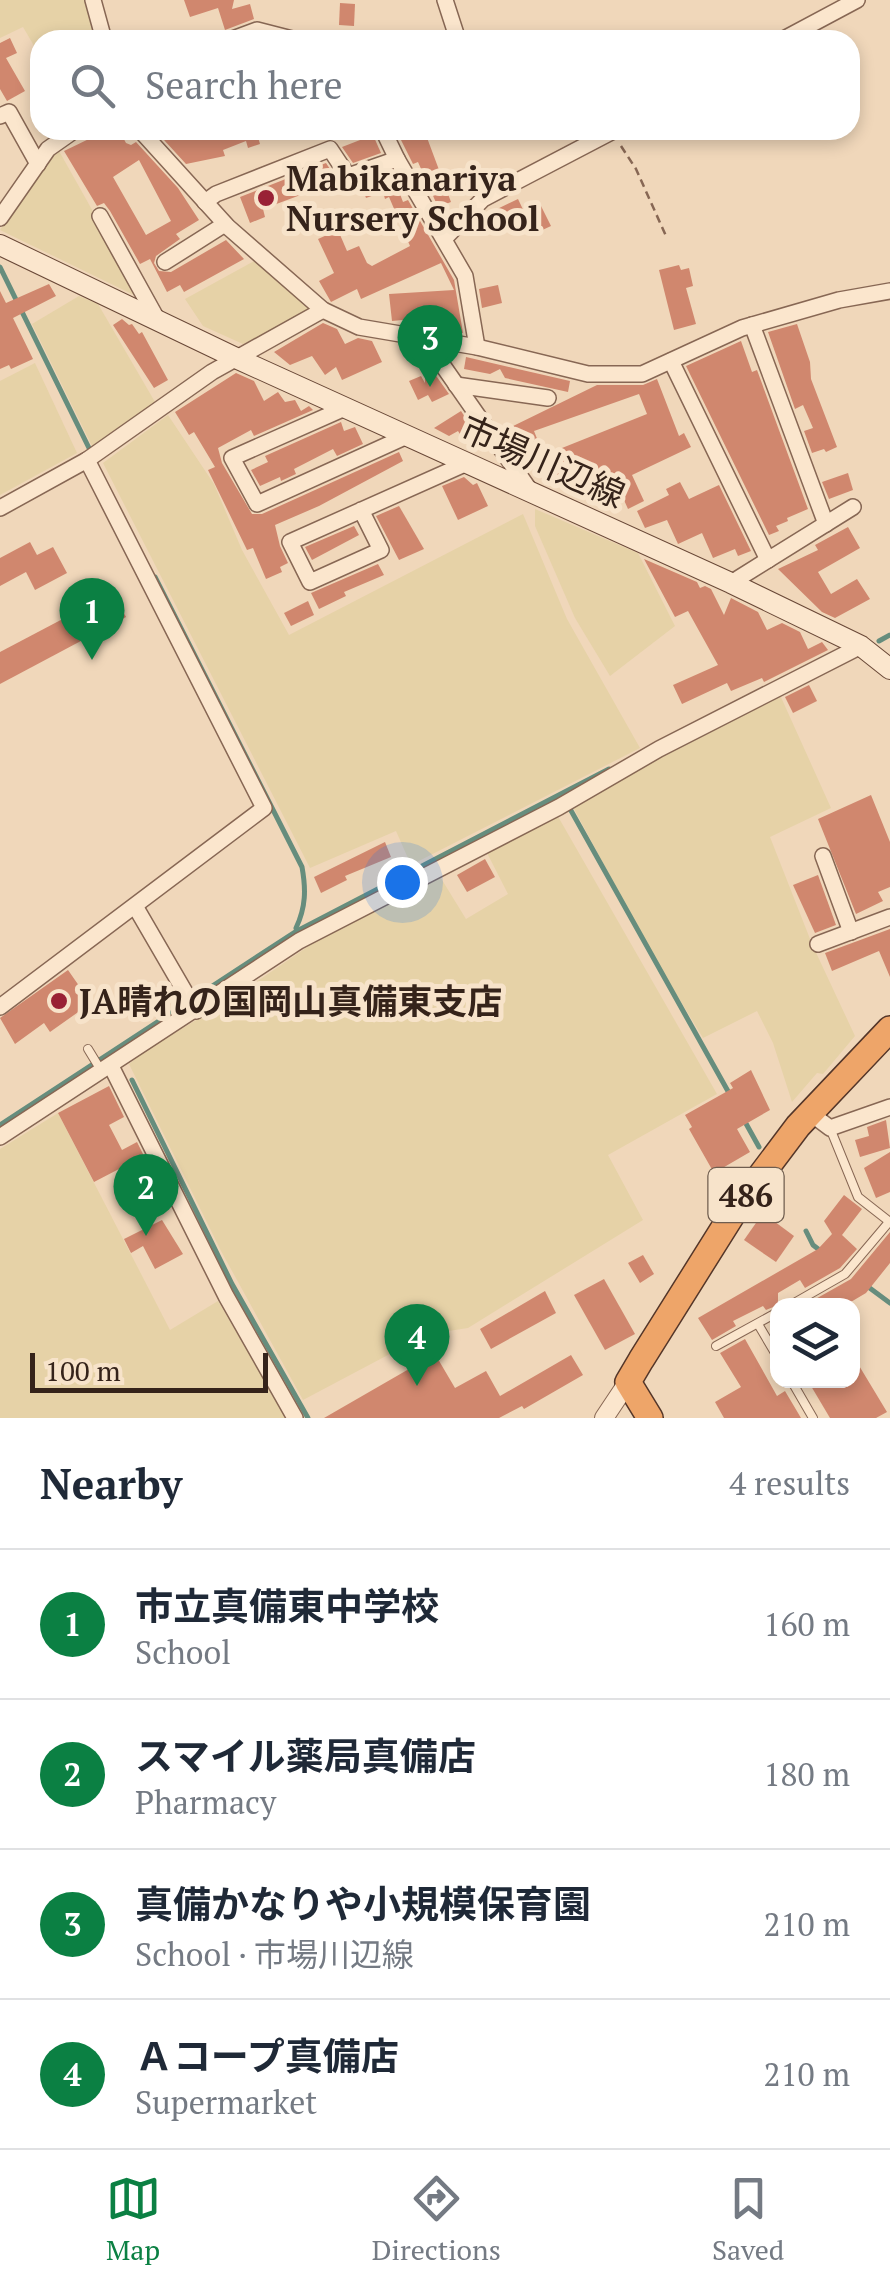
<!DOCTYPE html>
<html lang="en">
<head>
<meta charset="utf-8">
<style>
  body { margin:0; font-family:"PT Serif","Noto Sans JP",serif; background:#f2f2f3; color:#1f2937 }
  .controls { position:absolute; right:30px; bottom:30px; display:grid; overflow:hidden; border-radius:20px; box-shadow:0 5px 15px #0003 }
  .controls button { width:90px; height:90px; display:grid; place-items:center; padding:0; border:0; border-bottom:2px solid #e0e1e3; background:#fff; color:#1f2937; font:50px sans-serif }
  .scale { position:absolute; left:30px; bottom:25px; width:238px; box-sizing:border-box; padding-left:10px; border:5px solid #35231a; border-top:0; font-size:28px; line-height:35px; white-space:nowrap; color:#35231a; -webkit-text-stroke:8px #f7e3ca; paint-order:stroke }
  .you { position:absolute; left:402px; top:882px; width:35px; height:35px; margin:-25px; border:8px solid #fff; border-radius:50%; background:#1a73e8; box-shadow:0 0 0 15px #1a73e833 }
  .badge { display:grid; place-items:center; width:65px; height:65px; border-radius:50%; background:#0b8043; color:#fff; font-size:32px; font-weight:700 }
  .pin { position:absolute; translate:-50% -82px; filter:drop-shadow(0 2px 5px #0008) }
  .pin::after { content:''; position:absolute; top:52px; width:35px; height:30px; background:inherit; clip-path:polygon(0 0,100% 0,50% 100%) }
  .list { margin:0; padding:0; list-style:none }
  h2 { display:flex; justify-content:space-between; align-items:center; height:130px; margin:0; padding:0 40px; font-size:42px }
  h2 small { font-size:32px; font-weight:400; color:#747a83 }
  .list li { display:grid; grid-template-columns:65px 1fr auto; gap:30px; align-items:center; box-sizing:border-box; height:150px; padding:0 40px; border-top:2px solid #e0e1e3 }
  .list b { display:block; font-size:38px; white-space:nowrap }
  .list p { margin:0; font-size:32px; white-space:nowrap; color:#747a83 }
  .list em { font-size:32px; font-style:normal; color:#747a83 }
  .icon { flex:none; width:55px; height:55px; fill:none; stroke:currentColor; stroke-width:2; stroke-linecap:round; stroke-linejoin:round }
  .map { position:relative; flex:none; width:890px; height:1418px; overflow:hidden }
  .search { position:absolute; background:#fff; box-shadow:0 5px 15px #0003; left:30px; right:30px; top:30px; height:110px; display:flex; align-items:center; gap:25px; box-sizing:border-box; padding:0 35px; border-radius:30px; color:#747a83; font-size:38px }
  .sheet { height:730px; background:#fff }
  nav { display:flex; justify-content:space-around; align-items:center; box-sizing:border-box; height:140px; border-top:2px solid #e0e1e3; background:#fff; font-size:28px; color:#747a83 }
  nav a { display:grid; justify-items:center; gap:5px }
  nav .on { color:#0b8043 }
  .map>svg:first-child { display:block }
</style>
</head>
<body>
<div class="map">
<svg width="890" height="1418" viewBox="0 0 890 1418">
  <rect width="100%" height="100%" fill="#f0d7ba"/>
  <g fill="#e6d2a7">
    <path d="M0,0H89L99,40H40V56L23,27L0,38Z"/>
    <path d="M59,151L136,288L134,295L0,230L43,164Z"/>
    <path d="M258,259L313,306L306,314L243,344L203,326L185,299Z"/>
    <path d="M79,296L98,304L155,402L92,446L32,324Z"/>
    <path d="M35,363L77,453L0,495V381Z"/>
    <path d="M168,415L214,484L242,550L289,635L523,514L567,619L640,748L411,865L396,831L310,868L103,463Z"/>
    <path d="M535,509L638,553L675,626L610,676L575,618L535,526Z"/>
    <path d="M780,695L831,808L770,837L812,944L855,1036L823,1074L817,1073L792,1102L773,1043L757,1011L703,1038L652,954L573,807L632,772Z"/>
    <path d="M556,813L717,1094L608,1155L643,1220L468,1328L442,1332L429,1309L410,1320L420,1338L303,1400L221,1251L129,1064L146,1050L233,998L351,917L439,875L466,919L508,894L486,851Z"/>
    <path d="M58,1113L170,1330L218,1301L287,1418H0V1149Z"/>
  </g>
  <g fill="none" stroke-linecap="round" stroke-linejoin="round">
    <g stroke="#668d7d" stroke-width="5">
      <path d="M0,267L89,448"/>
      <path d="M155,577L302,867C306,889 306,907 296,928"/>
      <path d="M879,641L890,635"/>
      <path d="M569,807L729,1093"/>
      <path d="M132,1080L232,1284L308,1418"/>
      <path d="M744,1120L759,1147"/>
      <path d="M0,1125L295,932L609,769"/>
      <path d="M806,1231L813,1245L822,1252"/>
      <path d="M867,1286L890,1303"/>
    </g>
  </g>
  <g fill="#d0876e" fill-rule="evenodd">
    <path d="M184,0H234L232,9L250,4L254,19L225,30L218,8L190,17Z"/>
    <path d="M340,3L355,4L354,26L339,25Z"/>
    <path d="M10,38L17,53L6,58L25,91L7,101L0,89V43Z"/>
    <path d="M89,130H119L126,143L131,145L136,142L178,188L199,220L176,234L180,239L156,256L154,263L159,271L171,272L226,240L244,259L184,292L180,285L167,292L150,259L140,264L110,211L104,203L97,206L64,151L93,137ZM139,160L171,221L146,235L113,177Z"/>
    <path d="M204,130H272V131L258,137L260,144L248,148L246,141L223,150L225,156L186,164L164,140Z"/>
    <path d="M396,130H412L415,140L426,135L451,202L438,207L418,162L413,164Z"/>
    <path d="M373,135L381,153L353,163L342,147Z"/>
    <path d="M326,163L338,181L263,209L265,217L250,223L240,197Z"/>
    <path d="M392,173L403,202L408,200L454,280L463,333L455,332L454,325L426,326L444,316L392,321L389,294L454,290L441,263L361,299L357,289L331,302L319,281L334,273L318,239L338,230L347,251L359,246L367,263L372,266L410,246L389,197L385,199L383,192L366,198L361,184Z"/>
    <path d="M518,199L528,220L501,233L491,212Z"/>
    <path d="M540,204L551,226L536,233L525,211Z"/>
    <path d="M679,265L681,270L689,268L693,286L686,288L696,324L674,330L659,270Z"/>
    <path d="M49,284L56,296L13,318L33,359L11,369L9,365L0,369V291L6,303Z"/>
    <path d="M498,285L502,303L482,308L479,289Z"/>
    <path d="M122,319L129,325L132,324L139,334L142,332L168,380L154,388L113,325Z"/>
    <path d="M323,323L337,329L345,344L358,338L372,341L382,362L342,380L336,367L325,375L312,356L290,365L274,352Z"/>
    <path d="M797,324L810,362L811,379L837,447L826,452L824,449L812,453L804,431L813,428L803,405L795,409L768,332Z"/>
    <path d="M741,341L752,372L757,370L808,509L787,518L788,521L776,526L779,531L769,535L686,366Z"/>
    <path d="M466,357L570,381L568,392L505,378L500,369L490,374L464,369Z"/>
    <path d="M432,370L449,394L432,402L428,395L418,400L409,381L421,376L425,383V374Z"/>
    <path d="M236,373L254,381L264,401L278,392L285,402L295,400L301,411L309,406L313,410L254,436L251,430L218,448L222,463L252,514H262L399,452L403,461L319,506L275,525L280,546L288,563L280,567L282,572L266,579L253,548L247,550L208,470L215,467L194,432L189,435L175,412Z"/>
    <path d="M657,379L679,436L684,433L691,447L632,475L644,501L628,509L619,489L597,501L592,494L583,499L569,475L546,483L537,458L647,414L639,394L534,431L538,441L516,450L505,430L597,385H643Z"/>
    <path d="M461,411L477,435L465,442L458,431L449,436L434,428Z"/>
    <path d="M341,422L344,431L355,427L363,444L337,456L333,449L294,469L296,474L281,481L280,477L260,486L251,470L268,462L265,456Z"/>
    <path d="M848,473L853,490L829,499L822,482Z"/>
    <path d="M464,477L473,485L477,483L488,506L458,520L442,486Z"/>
    <path d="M680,482L689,499L719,485L751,551L738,556L735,549L713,558L702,533L678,544L667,520L645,528L637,511L669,495L666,489Z"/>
    <path d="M399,506L424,549L399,560L376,516Z"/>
    <path d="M354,526L359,535L312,560L305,547Z"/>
    <path d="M848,527L860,548L818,572L831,594L857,579L870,599L835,618L822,612L778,569L818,550L815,545Z"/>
    <path d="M30,542L37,555L53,547L67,573L35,590L26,572L0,586V558Z"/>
    <path d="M644,559L697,582L700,588L705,586L711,589L724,615L731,598L758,612L767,630L782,623L800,632L808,649L822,642L828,650L764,682L762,678L731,691L727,683L682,704L673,685L718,665L688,611L675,617Z"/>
    <path d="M378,564L384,575L344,592L346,596L319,609L311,593Z"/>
    <path d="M112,593L126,617L0,684V652Z"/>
    <path d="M308,601L314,615L291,626L284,613Z"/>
    <path d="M809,685L817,701L793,713L785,697Z"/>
    <path d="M871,795L890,842V887L878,892L883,901L856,914L818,819Z"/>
    <path d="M385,842L391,857L345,876L347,880L321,893L314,877Z"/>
    <path d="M485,859L495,877L467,892L457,875Z"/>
    <path d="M818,875L836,925L815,933L793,885Z"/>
    <path d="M890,929V977L879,951L832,971L825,953Z"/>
    <path d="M68,970L91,1003L50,1032L44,1023L15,1044L0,1018Z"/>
    <path d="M751,1070L770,1110L737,1129L750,1152L714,1173L689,1129L692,1127L685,1115L733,1088L730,1083Z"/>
    <path d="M109,1086L124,1117L109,1125L122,1150L137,1142L144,1156L94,1182L58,1113Z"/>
    <path d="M886,1120L890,1148L860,1157L855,1140L869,1136L867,1127Z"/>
    <path d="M890,1152V1192L876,1198L864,1168Z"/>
    <path d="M844,1195L862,1209L842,1235L857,1249L840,1268L805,1288L800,1280L778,1293V1305L766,1310L763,1306L733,1321L736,1326L712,1340L698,1318L818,1249L832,1234L824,1221Z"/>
    <path d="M763,1213L794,1236L776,1262L744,1240Z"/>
    <path d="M162,1220L183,1254L155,1269L143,1246L131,1253L124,1239Z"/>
    <path d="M890,1232V1263L866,1293L844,1306H815L812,1301L851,1279Z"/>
    <path d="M643,1255L654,1274L640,1283L628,1263Z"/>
    <path d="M604,1279L635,1334L605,1350L574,1295Z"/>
    <path d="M545,1291L556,1313L491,1349L480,1329Z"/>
    <path d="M745,1339L777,1396L785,1391L801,1418H724L715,1402L741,1387L720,1353Z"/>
    <path d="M435,1354L455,1388L486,1371L500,1396L571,1355L583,1375L524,1409L522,1406L499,1418H324Z"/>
    <path d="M852,1354L887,1412L876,1418H830L811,1386L820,1380H852Z"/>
  </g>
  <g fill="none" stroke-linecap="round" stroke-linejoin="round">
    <defs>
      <g id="service">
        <path d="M88,1049L102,1072"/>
        <path d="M830,1128L858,1197L890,1222"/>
        <path d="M789,1306L845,1274L889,1222"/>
        <path d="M758,1324L778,1358"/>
        <path d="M716,1346L778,1312"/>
        <path d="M791,1380L813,1418"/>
      </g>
      <g id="minor">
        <path d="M93,0L104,40"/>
        <path d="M445,0L458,40"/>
        <path d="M230,40L257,30L296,40"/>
        <path d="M782,40L857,0"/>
        <path d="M0,116L9,112L38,164"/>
        <path d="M140,130L228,227L323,310L359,327L477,347L588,374H642L742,328L839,300L890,291"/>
        <path d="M397,159L465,276L477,347"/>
        <path d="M205,202L216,194L330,149L348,176L397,159L383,130"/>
        <path d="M100,216L157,319"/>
        <path d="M0,218L48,149L75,130"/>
        <path d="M445,238L483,199L615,130"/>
        <path d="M165,262L225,224"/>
        <path d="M752,325L826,524"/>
        <path d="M425,340L529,489"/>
        <path d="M671,361L768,560"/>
        <path d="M456,385L548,398"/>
        <path d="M345,408L232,458L257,504L407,436"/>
        <path d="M0,508L87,460L212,372L323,310"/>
        <path d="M361,510L381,550L310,582L290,542L467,463"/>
        <path d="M731,583L853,507"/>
        <path d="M823,856L851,932"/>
        <path d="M135,906L196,1011"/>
        <path d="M818,944L890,917"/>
        <path d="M0,1007L264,808L87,460"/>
        <path d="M111,1066L226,1296L295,1418"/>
        <path d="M810,1113L830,1128L890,1107"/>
        <path d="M0,1137L299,941L559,807L659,749L861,646"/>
      </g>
      <path id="tertiary" d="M604,1418L628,1382"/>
      <path id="secondary" d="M0,245L238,359L731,583L861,646L890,669"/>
      <path id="trunk" d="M650,1418L628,1382L641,1360L737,1207L798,1126L890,1029"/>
    </defs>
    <use href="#service" stroke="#876754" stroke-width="10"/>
    <use href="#minor" stroke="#876754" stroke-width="18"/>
    <use href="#tertiary" stroke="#876754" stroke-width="20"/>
    <use href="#secondary" stroke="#694837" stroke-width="22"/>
    <use href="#trunk" stroke="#543629" stroke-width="28"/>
    <path stroke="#876754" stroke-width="2.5" stroke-dasharray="8 5" stroke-linecap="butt" d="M621,146L636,169L666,236"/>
    <use href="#service" stroke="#fbe6cd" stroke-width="8"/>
    <use href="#minor" stroke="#fbe6cd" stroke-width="15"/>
    <use href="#tertiary" stroke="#fbe6cd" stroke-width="18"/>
    <use href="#secondary" stroke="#fbe6cd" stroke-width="20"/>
    <use href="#trunk" stroke="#eea569" stroke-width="25"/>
  </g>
  <g fill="#992135" stroke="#f7e3ca" stroke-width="4">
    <circle cx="266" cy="198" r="10"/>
    <circle cx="59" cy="1001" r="10"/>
  </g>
  <g text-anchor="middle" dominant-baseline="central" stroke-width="10" stroke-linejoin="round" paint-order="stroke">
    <rect fill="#f7e3ca" stroke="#6f5d4f" stroke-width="2.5" x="708.5" y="1168" width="75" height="54" rx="8"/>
    <g font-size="32" font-weight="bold" fill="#35231a">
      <text x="746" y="1195">486</text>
    </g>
    <g font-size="35" font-weight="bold" fill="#35231a" stroke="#f7e3ca" text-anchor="start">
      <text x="286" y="178">Mabikanariya<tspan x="286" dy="40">Nursery School</tspan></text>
      <text x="79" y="1001">JA晴れの国岡山真備東支店</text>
    </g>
    <g font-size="35" fill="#35231a" stroke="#f7e3ca">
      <text transform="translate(543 461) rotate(24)">市場川辺線</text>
    </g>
  </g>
</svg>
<div class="controls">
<button><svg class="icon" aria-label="layers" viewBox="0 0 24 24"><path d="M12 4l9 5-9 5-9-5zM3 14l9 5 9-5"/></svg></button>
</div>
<div class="scale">100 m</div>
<div class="you"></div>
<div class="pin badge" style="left:92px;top:660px">1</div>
<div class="pin badge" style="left:146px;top:1236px">2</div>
<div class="pin badge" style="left:430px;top:387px">3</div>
<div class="pin badge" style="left:417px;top:1386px">4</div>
<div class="search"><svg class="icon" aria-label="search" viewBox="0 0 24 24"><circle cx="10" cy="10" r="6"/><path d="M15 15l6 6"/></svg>Search here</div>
</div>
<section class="sheet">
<h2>Nearby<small>4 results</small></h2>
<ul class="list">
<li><span class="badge">1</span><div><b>市立真備東中学校</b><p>School</p></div><em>160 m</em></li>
<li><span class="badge">2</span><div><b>スマイル薬局真備店</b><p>Pharmacy</p></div><em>180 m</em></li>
<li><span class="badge">3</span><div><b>真備かなりや小規模保育園</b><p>School · 市場川辺線</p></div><em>210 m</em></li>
<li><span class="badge">4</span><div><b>Ａコープ真備店</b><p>Supermarket</p></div><em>210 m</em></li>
</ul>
</section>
<nav>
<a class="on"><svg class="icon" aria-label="map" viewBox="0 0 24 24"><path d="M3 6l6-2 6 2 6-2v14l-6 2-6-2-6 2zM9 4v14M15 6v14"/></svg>Map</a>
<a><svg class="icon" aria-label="directions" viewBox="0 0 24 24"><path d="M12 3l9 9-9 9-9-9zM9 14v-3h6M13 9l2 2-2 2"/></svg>Directions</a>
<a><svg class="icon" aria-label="saved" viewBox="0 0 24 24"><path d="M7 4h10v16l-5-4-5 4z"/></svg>Saved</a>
</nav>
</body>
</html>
